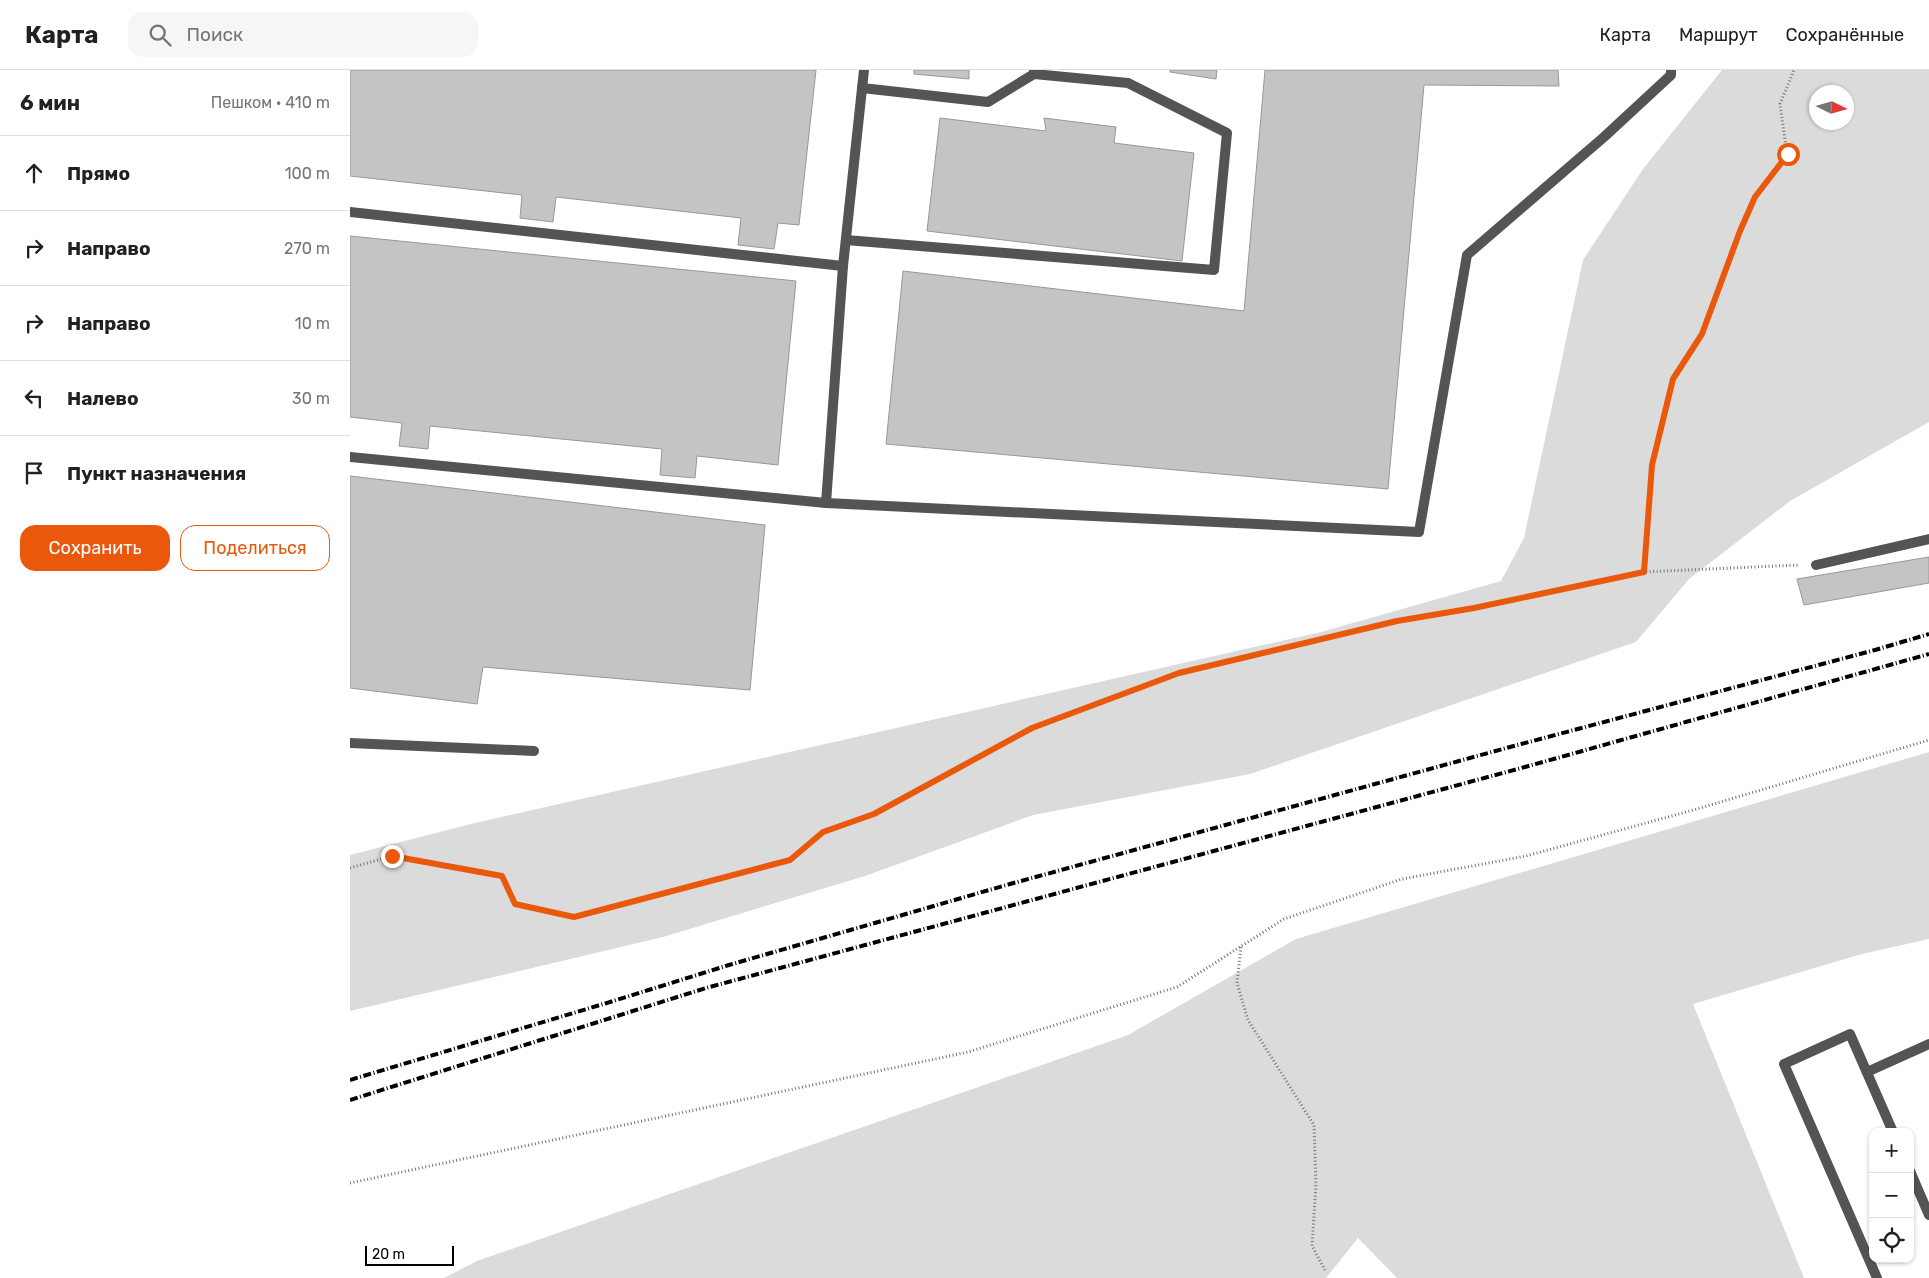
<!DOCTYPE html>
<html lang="ru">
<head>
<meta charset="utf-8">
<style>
  body { margin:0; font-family:Rubik,sans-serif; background:#f6f6f6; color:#202124 }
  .controls { position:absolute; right:15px; bottom:15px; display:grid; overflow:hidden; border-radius:10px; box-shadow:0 1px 4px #0004 }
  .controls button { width:45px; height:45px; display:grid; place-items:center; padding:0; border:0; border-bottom:1px solid #e0e0e0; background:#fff; color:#202124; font:25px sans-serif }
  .compass { position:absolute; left:1459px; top:15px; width:45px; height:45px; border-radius:50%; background:#fff; box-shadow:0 1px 4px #0004; rotate:95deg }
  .scale { position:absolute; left:15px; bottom:12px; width:89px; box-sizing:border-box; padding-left:5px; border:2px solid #000; border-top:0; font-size:14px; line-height:18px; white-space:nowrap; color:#000; -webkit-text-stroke:4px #fff; paint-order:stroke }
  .stop { position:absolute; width:15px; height:15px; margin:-11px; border:4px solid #ea580c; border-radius:50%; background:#fff }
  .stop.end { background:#ea580c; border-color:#fff; box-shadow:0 1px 5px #0008 }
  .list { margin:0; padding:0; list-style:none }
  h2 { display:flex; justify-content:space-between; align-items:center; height:65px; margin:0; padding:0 20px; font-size:21px }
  h2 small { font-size:16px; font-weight:400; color:#757577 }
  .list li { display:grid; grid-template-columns:32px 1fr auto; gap:15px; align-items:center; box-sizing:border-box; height:75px; padding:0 20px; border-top:1px solid #e0e0e0 }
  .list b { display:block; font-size:19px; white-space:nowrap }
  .list em { font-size:16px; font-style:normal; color:#757577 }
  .actions { display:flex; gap:10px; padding:15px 20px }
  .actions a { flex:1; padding:11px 0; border:1px solid #ea580c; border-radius:15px; text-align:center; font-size:18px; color:#ea580c }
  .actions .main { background:#ea580c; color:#fff }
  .icon { flex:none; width:28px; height:28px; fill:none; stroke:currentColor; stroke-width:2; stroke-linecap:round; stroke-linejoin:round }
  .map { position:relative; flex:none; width:1579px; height:1208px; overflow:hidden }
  header { display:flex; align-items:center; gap:30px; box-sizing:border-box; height:70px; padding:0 25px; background:#fff; border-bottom:1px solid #e0e0e0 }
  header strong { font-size:24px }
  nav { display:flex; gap:28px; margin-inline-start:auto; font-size:18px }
  .search { width:350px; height:45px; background:#f6f6f6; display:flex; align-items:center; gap:12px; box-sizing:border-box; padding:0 18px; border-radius:15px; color:#757577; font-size:19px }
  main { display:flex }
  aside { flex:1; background:#fff }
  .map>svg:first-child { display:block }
</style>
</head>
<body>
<header>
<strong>Карта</strong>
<div class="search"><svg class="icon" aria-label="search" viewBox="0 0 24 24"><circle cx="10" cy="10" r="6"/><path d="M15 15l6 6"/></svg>Поиск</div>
<nav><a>Карта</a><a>Маршрут</a><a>Сохранённые</a></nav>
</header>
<main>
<aside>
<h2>6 мин<small>Пешком · 410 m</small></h2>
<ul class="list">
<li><svg class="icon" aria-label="ahead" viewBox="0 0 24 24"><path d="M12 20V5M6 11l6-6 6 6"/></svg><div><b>Прямо</b></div><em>100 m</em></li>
<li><svg class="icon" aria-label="right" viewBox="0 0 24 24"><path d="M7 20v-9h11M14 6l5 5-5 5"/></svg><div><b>Направо</b></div><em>270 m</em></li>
<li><svg class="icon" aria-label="right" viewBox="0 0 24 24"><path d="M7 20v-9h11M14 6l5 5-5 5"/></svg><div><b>Направо</b></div><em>10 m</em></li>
<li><svg class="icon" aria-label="left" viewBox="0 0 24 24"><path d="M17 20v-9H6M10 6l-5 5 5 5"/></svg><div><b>Налево</b></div><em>30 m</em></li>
<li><svg class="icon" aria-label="arrive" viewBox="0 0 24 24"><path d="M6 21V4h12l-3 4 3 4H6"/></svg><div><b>Пункт назначения</b></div></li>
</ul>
<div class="actions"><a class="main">Сохранить</a><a>Поделиться</a></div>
</aside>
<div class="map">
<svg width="1579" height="1208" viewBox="0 0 1579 1208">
  <rect width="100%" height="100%" fill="#fff"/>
  <g fill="#dbdbdb" fill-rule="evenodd">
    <path d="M1372,0H1579V352L1440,431L1339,509L1286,572L900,704L683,745L515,806L313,867L0,941V785L125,753L971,562L1151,511L1174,468L1233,190L1293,99ZM1466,22H1496V52H1466Z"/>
    <path d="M1579,682V869L1512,884L1343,934L1454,1208H1047L1008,1168L976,1208H94L127,1191L778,965L946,869Z"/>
  </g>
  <g fill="#c4c4c4" stroke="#989898">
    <path d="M0,0H466L449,155L428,153L424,179L388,175L391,148L206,127L203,152L170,148L172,125L0,106Z"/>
    <path d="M564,0H619V9L564,4Z"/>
    <path d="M820,0H867L866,9L820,2Z"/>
    <path d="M915,0H1208L1209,16L1074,15L1038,419L536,374L553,201L894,241Z"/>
    <path d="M590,48L696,61L694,48L766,57L764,73L844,83L832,191L577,161Z"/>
    <path d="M0,166L446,211L428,395L347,386L345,408L310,405L312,379L80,356L78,379L49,376L52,353L0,347Z"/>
    <path d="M0,406L415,455L400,620L133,597L127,634L0,618Z"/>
    <path d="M1579,487V513L1454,535L1447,509Z"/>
  </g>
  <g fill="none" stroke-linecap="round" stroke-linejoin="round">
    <g stroke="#767676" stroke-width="3" stroke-dasharray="1 2.5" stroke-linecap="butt">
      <path d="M1293,502L1302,395L1323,309L1352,265L1390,161L1405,127L1437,84L1430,34L1444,0"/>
      <path d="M0,798L42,786L152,806L165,834L224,847L440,790L473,762L524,744L682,658L829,603L1047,551L1124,538L1293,502L1448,495"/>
      <path d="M891,877L887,913L898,950L964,1055L966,1115L962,1176L975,1200"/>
      <path d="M0,1113L618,982L827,917L934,849L1052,809L1176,786L1347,739L1579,670"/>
    </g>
    <g stroke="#545454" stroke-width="10">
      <path d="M512,18L638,32L684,4"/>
      <path d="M0,142L493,196"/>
      <path d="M496,170L864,200L877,63L778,13L684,4V0"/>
      <path d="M0,387L476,433L1069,462L1117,185L1254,67L1321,5V0"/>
      <path d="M476,433L493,196L514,0"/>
      <path d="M1466,495L1579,469"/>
      <path d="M0,673L184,681"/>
      <path d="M1517,1002L1579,974"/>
      <path d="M1560,1101L1579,1145"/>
      <path d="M1527,1208L1434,994L1500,964L1543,1062"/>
    </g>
    <g stroke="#000" stroke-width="4" stroke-dasharray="8 2.5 1 2.5" stroke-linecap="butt">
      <path d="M0,1010L260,932L379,895L660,814L1160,677L1525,580L1579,564"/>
      <path d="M0,1030L356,918L1175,697L1579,584"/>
    </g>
  </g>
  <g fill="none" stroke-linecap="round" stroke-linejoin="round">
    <path stroke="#ea580c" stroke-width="6" d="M42,786L152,806L165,834L224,847L440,790L473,762L524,744L682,658L829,603L1047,551L1124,538L1294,502L1302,395L1323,309L1352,264L1390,161L1405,127L1438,84"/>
  </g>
</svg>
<div class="controls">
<button>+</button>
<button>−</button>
<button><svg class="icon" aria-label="locate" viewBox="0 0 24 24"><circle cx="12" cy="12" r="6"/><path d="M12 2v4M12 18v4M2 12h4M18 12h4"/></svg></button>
</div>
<svg class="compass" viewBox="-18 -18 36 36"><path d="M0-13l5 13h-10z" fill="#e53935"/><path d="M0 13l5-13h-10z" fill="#757577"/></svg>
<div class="scale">20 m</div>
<div class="stop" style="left:1438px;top:84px"></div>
<div class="stop end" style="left:42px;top:786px"></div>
</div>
</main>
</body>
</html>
